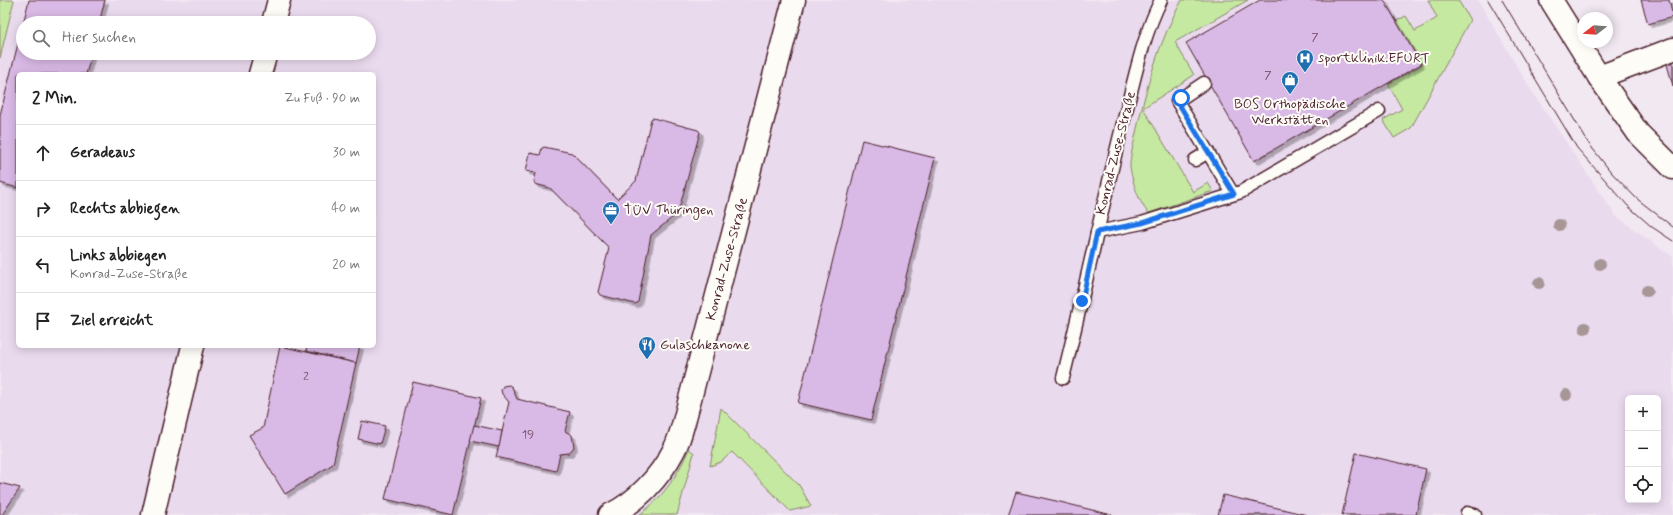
<!DOCTYPE html>
<html lang="de">
<head>
<meta charset="utf-8">
<style>
  body { margin:0; font-family:Mynerve,sans-serif; background:#f2f2f2; color:#222 }
  .controls { position:absolute; right:12px; bottom:12px; display:grid; overflow:hidden; border-radius:6px; box-shadow:0 2px 10px #0003 }
  .controls button { width:36px; height:36px; display:grid; place-items:center; padding:0; border:0; border-bottom:1px solid #e0e0e0; background:#fff; color:#222; font:20px sans-serif }
  .compass { position:absolute; left:1577px; top:12px; width:36px; height:36px; border-radius:50%; background:#fff; box-shadow:0 2px 10px #0003; rotate:253deg }
  .stop { position:absolute; width:12px; height:12px; margin:-9px; border:3px solid #1a73e8; border-radius:50%; background:#fff }
  .stop.end { background:#1a73e8; border-color:#fff; box-shadow:0 1px 4px #0008 }
  .list { margin:0; padding:0; list-style:none }
  h2 { display:flex; justify-content:space-between; align-items:center; height:52px; margin:0; padding:0 16px; font-size:17px }
  h2 small { font-size:13px; font-weight:400; color:#767676 }
  .list li { display:grid; grid-template-columns:26px 1fr auto; gap:12px; align-items:center; box-sizing:border-box; height:56px; padding:0 16px; border-top:1px solid #e0e0e0 }
  .list b { display:block; font-size:15px; white-space:nowrap }
  .list p { margin:0; font-size:13px; white-space:nowrap; color:#767676 }
  .list em { font-size:13px; font-style:normal; color:#767676 }
  .icon { flex:none; width:22px; height:22px; fill:none; stroke:currentColor; stroke-width:2; stroke-linecap:round; stroke-linejoin:round }
  .map { position:relative; flex:none; width:1673px; height:515px; overflow:hidden }
  .search { position:absolute; background:#fff; box-shadow:0 2px 10px #0003; left:16px; top:16px; width:360px; height:44px; display:flex; align-items:center; gap:10px; box-sizing:border-box; padding:0 14px; border-radius:22px; color:#767676; font-size:15px }
  .panel { position:absolute; background:#fff; box-shadow:0 2px 10px #0003; left:16px; top:72px; width:360px; height:276px; border-radius:6px }
  .map>svg:first-child { display:block }
</style>
</head>
<body>
<div class="map">
<svg width="1673" height="515" viewBox="0 0 1673 515">
  <defs>
    <filter id="shadow"><feDropShadow dx="3.5" dy="3.5" stdDeviation="0" flood-color="#0004"/></filter>
  </defs>
  <rect width="100%" height="100%" fill="#f2e8f2"/>
  <filter id="ink" filterUnits="userSpaceOnUse"><feTurbulence type="fractalNoise" baseFrequency=".025" numOctaves="2"/><feDisplacementMap in="SourceGraphic" scale="8" xChannelSelector="R" yChannelSelector="G"/><feConvolveMatrix kernelMatrix="1 2 1 2 8 2 1 2 1" color-interpolation-filters="sRGB"/></filter>
  <g filter="url(#ink)">
    <path fill="#eadaee" fill-rule="evenodd" d="M14,0H1478L1531,90L1616,216L1673,257V515H0V58ZM23,23H369V53H23ZM18,74H374V346H18ZM1628,398H1658V500H1628Z"/>
    <g fill="#c6e9a2" stroke="#888466">
      <path d="M0,0H14L0,58Z"/>
      <path d="M1182,0H1248L1175,42L1194,75L1143,108L1193,192L1208,183L1213,191L1149,213C1140,206 1131,178 1130,166C1130,155 1134,143 1136,133C1146,88 1159,41 1182,0Z"/>
      <path d="M1428,0H1458L1470,20L1411,128L1394,138L1383,120L1402,109L1388,84L1422,65L1396,21L1406,16L1415,31L1437,18Z"/>
      <path d="M721,408L799,485L811,506L790,511L732,452L721,462L710,466Z"/>
      <path d="M689,449L694,453L677,515H639C662,499 678,475 689,449Z"/>
    </g>
    <g fill="#d9b9e5" stroke="#4a1f2b" filter="url(#shadow)">
      <path d="M29,0H105L99,23H23V53H92L86,74H18V188L0,183V115Z"/>
      <path d="M1260,0H1384L1421,64L1254,161L1186,43Z"/>
      <path d="M1641,0H1669L1673,17L1648,24Z"/>
      <path d="M1673,60V86L1666,61Z"/>
      <path d="M653,118L698,130L700,132L678,213L651,235L638,302L635,304L600,295L598,292L609,248L550,188L535,184L534,181L536,173L526,171L530,153L540,155L542,148L544,147L572,153L617,199L636,181L651,119Z"/>
      <path d="M862,140L935,158L871,420L798,403Z"/>
      <path d="M280,346L356,363L333,464L285,494L249,435L263,428Z"/>
      <path d="M307,346H360L356,363L306,351Z"/>
      <path d="M413,382L481,398L453,515L385,499Z"/>
      <path d="M509,385L512,387L517,399L570,412L565,431L572,435L574,447L569,453L560,454L556,471L496,457L509,402L502,394L501,390L503,386Z"/>
      <path d="M362,421L385,426L380,444L358,439Z"/>
      <path d="M474,425L502,431L499,447L470,441Z"/>
      <path d="M1356,453L1426,469L1416,515H1342Z"/>
      <path d="M0,483L20,488L2,515H0Z"/>
      <path d="M1016,492L1056,501L1112,515H1008Z"/>
      <path d="M1223,495L1307,515H1218Z"/>
    </g>
    <g fill="none" stroke-linecap="round" stroke-linejoin="round">
      <defs>
        <g id="service">
          <path d="M1204,83L1177,101L1233,194"/>
          <path d="M1195,160L1208,152"/>
          <path d="M1097,232L1142,223L1241,192L1379,111"/>
          <path d="M1063,378C1085,290 1103,202 1125,115C1135,77 1143,36 1161,0"/>
          <path d="M1467,513L1475,515"/>
        </g>
        <g id="minor">
          <path d="M273,23L279,0"/>
          <path d="M260,74L266,53"/>
          <path d="M1599,77L1673,49"/>
          <path d="M153,515L193,346"/>
          <path d="M610,515C637,502 660,477 674,450C679,441 682,429 685,418L794,0"/>
        </g>
        <path id="secondary" d="M1551,0L1599,77L1638,133L1673,168"/>
      </defs>
      <use href="#service" stroke="#4a1f2b" stroke-width="15"/>
      <use href="#minor" stroke="#4a1f2b" stroke-width="25"/>
      <use href="#secondary" stroke="#4a1f2b" stroke-width="25"/>
      <use href="#service" stroke="#fdfcf7" stroke-width="12"/>
      <use href="#minor" stroke="#fdfcf7" stroke-width="22"/>
      <use href="#secondary" stroke="#fdfcf7" stroke-width="22"/>
      <g stroke="#4a1f2b" stroke-width="1">
        <path d="M1488,0L1577,148L1628,206L1652,227L1673,241"/>
        <path d="M1502,0L1589,144L1611,172L1636,198L1673,227"/>
      </g>
    </g>
    <g fill="#a79695">
      <circle cx="1559" cy="225" r="6"/>
      <circle cx="1600" cy="264" r="6"/>
      <circle cx="1539" cy="283" r="6"/>
      <circle cx="1647" cy="291" r="6"/>
      <circle cx="1585" cy="328" r="6"/>
      <circle cx="1566" cy="395" r="6"/>
    </g>
  </g>
  <g fill="none" stroke-linecap="round" stroke-linejoin="round" filter="url(#ink)">
    <path stroke="#1a73e8" stroke-width="5" d="M1082,301L1097,232L1142,223L1234,194L1177,101L1181,98"/>
  </g>
  <defs>
    <symbol id="hospital-pin" viewBox="-11 -11 22 30"><path d="M0 17L-7.5 6A9.5 9.5 0 1 1 7.5 6Z" fill="#1f6fb2" stroke="#fdfcf7"/><path d="M-5-5h3v3.5h4V-5h3V5h-3V1.5h-4V5h-3Z" fill="#fff"/></symbol>
    <symbol id="shop-pin" viewBox="-11 -11 22 30"><path d="M0 17L-7.5 6A9.5 9.5 0 1 1 7.5 6Z" fill="#1f6fb2" stroke="#fdfcf7"/><path d="M-5-2.5h2.3a2.7 3.5 0 0 1 5.4 0H5L5.5 6h-11ZM-1.5-2.5h3a1.5 2.3 0 0 0-3 0Z" fill="#fff"/></symbol>
    <symbol id="office-pin" viewBox="-11 -11 22 30"><path d="M0 17L-7.5 6A9.5 9.5 0 1 1 7.5 6Z" fill="#1f6fb2" stroke="#fdfcf7"/><path d="M-6-3h4V-5.5h4V-3h4V5H-6ZM-1-4.5V-3h2v-1.5ZM-6 0V1H6V0Z" fill="#fff"/></symbol>
    <symbol id="restaurant-pin" viewBox="-11 -11 22 30"><path d="M0 17L-7.5 6A9.5 9.5 0 1 1 7.5 6Z" fill="#1f6fb2" stroke="#fdfcf7"/><path d="M-5-6h1v4h1v-4h1v4h1v-4h1v5L-1.5 .5V6h-2V.5L-5-1ZM5-6V6H3V1.5H1.5Q1.5-4 5-6Z" fill="#fff"/></symbol>
  </defs>
  <g fill-rule="evenodd">
    <use href="#hospital-pin" x="1295" y="48" width="20" height="27"/>
    <use href="#shop-pin" x="1280" y="70" width="20" height="27"/>
    <use href="#office-pin" x="601" y="200" width="20" height="27"/>
    <use href="#restaurant-pin" x="637" y="335" width="20" height="27"/>
  </g>
  <g text-anchor="middle" dominant-baseline="central" stroke-width="4" stroke-linejoin="round" paint-order="stroke">
    <g font-size="12" fill="#6e465a">
      <text x="1315" y="38">7</text>
      <text x="1268" y="76">7</text>
      <text x="306" y="377">2</text>
      <text x="528" y="435">19</text>
    </g>
    <g font-size="14" fill="#4a1f2b" stroke="#fdfcf7" text-anchor="start">
      <text x="1318" y="58">sportklinik.EFURT</text>
      <text x="1290" y="104" text-anchor="middle">BOS Orthopädische<tspan x="1290" dy="16">Werkstätten</tspan></text>
      <text x="624" y="210">TÜV Thüringen</text>
      <text x="660" y="345">Gulaschkanone</text>
    </g>
    <g font-size="14" fill="#4a1f2b" stroke="#fdfcf7">
      <text transform="translate(1116 153) rotate(-76)">Konrad-Zuse-Straße</text>
      <text transform="translate(727 259) rotate(-75)">Konrad-Zuse-Straße</text>
    </g>
  </g>
</svg>
<div class="controls">
<button>+</button>
<button>−</button>
<button><svg class="icon" aria-label="locate" viewBox="0 0 24 24"><circle cx="12" cy="12" r="6"/><path d="M12 2v4M12 18v4M2 12h4M18 12h4"/></svg></button>
</div>
<svg class="compass" viewBox="-18 -18 36 36"><path d="M0-13l5 13h-10z" fill="#e53935"/><path d="M0 13l5-13h-10z" fill="#767676"/></svg>
<div class="stop" style="left:1181px;top:98px"></div>
<div class="stop end" style="left:1082px;top:301px"></div>
<div class="search"><svg class="icon" aria-label="search" viewBox="0 0 24 24"><circle cx="10" cy="10" r="6"/><path d="M15 15l6 6"/></svg>Hier suchen</div>
<section class="panel">
<h2>2 Min.<small>Zu Fuß · 90 m</small></h2>
<ul class="list">
<li><svg class="icon" aria-label="ahead" viewBox="0 0 24 24"><path d="M12 20V5M6 11l6-6 6 6"/></svg><div><b>Geradeaus</b></div><em>30 m</em></li>
<li><svg class="icon" aria-label="right" viewBox="0 0 24 24"><path d="M7 20v-9h11M14 6l5 5-5 5"/></svg><div><b>Rechts abbiegen</b></div><em>40 m</em></li>
<li><svg class="icon" aria-label="left" viewBox="0 0 24 24"><path d="M17 20v-9H6M10 6l-5 5 5 5"/></svg><div><b>Links abbiegen</b><p>Konrad-Zuse-Straße</p></div><em>20 m</em></li>
<li><svg class="icon" aria-label="arrive" viewBox="0 0 24 24"><path d="M6 21V4h12l-3 4 3 4H6"/></svg><div><b>Ziel erreicht</b></div></li>
</ul>
</section>
</div>
</body>
</html>
